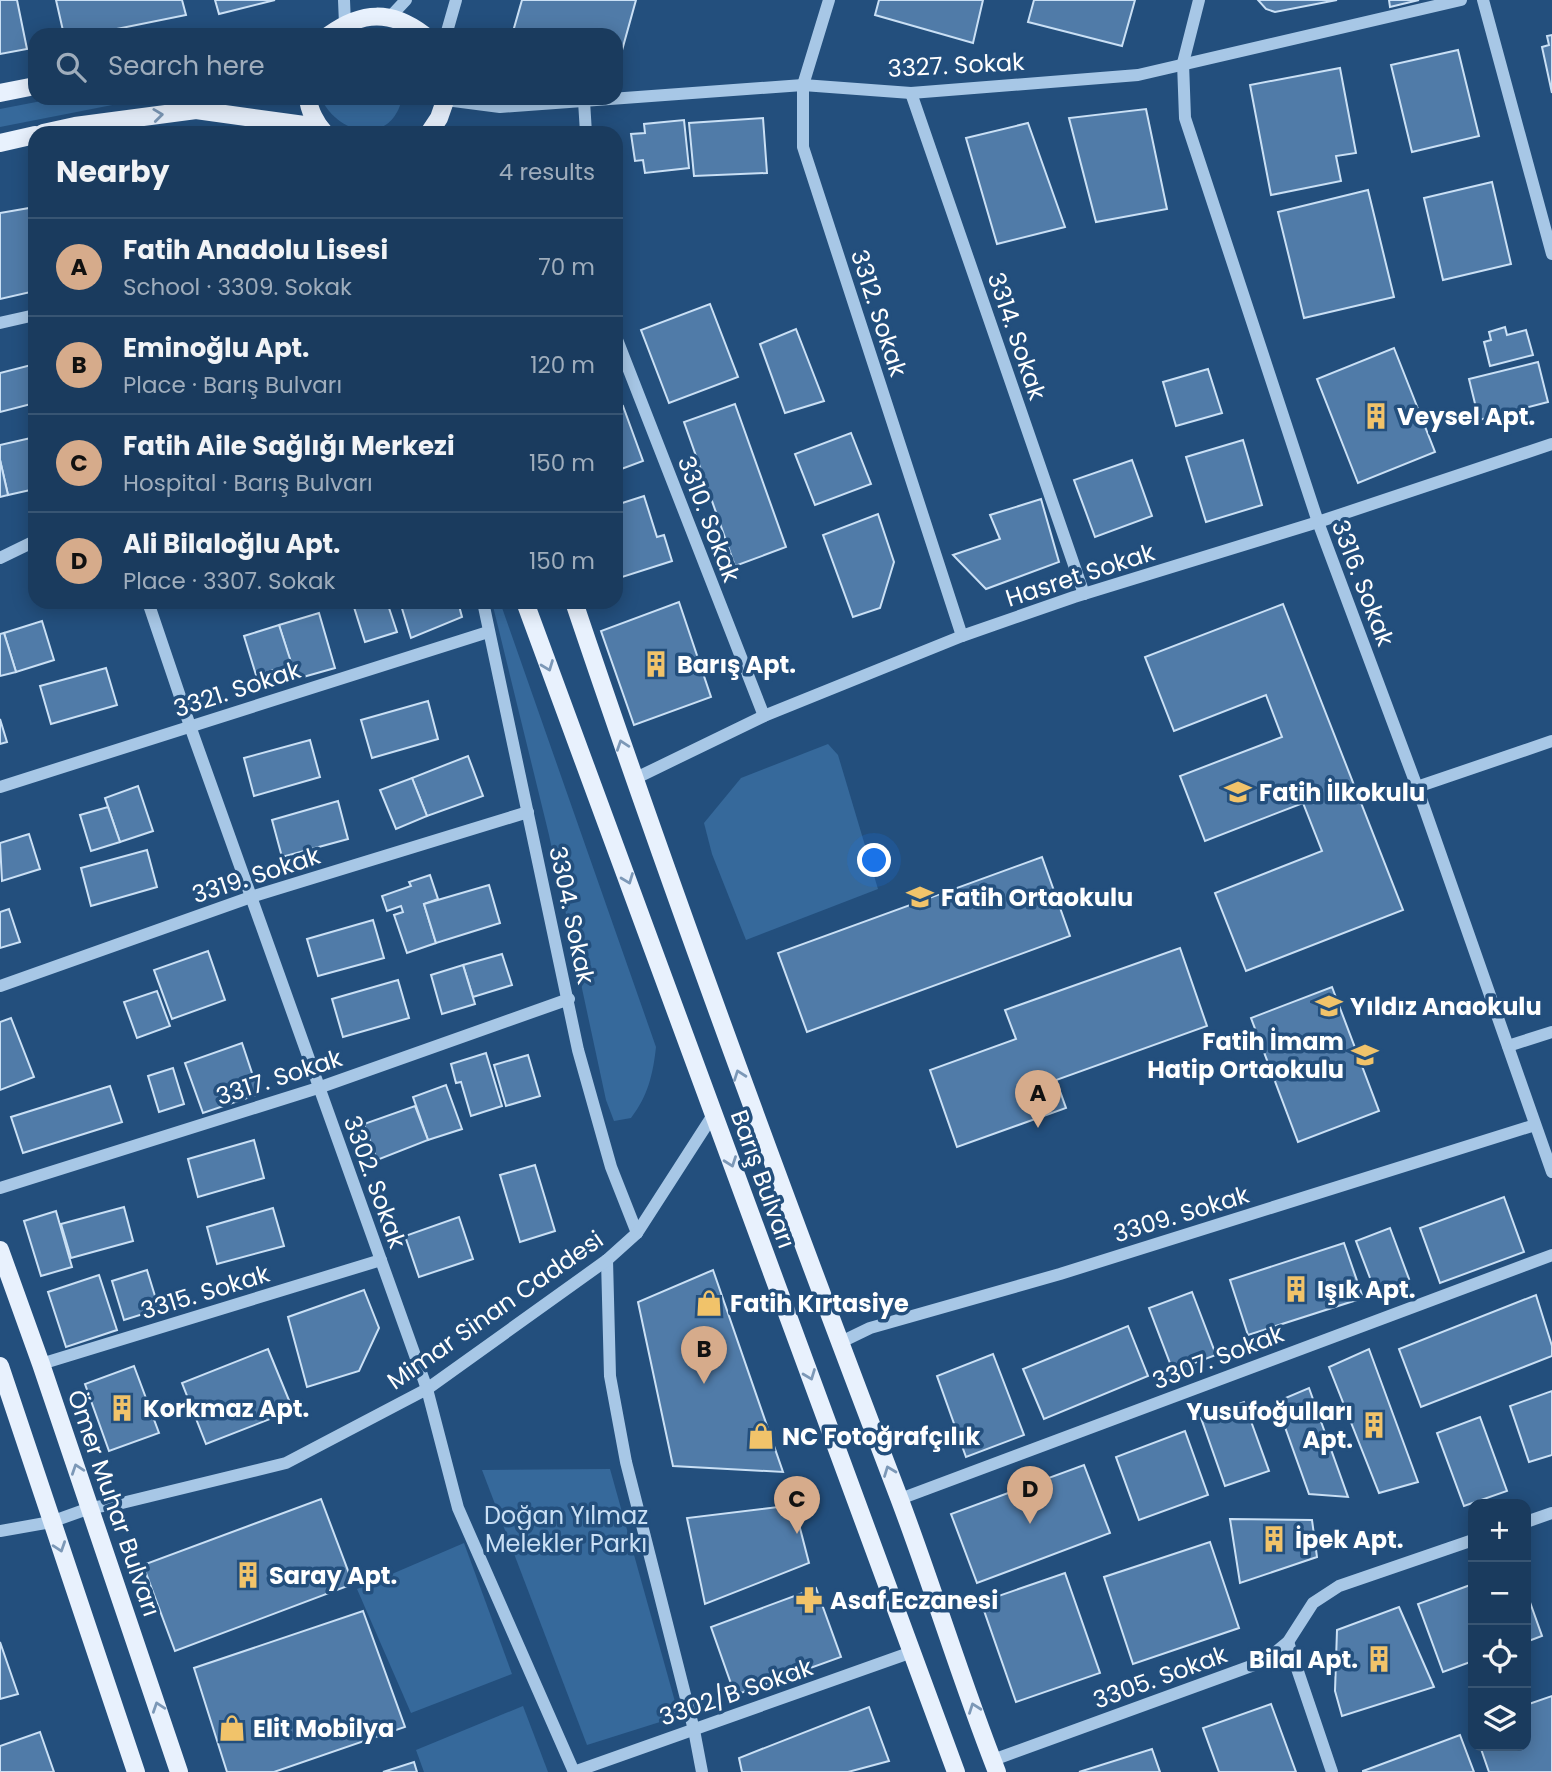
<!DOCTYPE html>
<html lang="en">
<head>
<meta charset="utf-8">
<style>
  body { margin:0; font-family:Poppins,sans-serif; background:#274667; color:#f1f3f6 }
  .controls { position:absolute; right:21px; bottom:21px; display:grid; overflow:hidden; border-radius:14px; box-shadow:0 4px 18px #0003 }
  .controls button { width:63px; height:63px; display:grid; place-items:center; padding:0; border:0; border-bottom:2px solid #385573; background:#1a3b5e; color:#f1f3f6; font:35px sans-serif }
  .you { position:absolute; left:875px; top:861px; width:24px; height:24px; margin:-18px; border:5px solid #fff; border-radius:50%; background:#1a73e8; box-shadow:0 0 0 10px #1a73e833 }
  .badge { display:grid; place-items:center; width:46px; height:46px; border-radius:50%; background:#d6ab8b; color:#111; font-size:23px; font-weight:700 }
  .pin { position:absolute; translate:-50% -58px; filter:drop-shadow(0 2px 4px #0008) }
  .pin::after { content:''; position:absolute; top:37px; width:24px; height:21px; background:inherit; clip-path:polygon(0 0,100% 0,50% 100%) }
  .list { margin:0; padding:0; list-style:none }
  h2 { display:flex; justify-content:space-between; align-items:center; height:91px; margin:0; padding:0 28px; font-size:30px }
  h2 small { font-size:23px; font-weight:400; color:#9fadbc }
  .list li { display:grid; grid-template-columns:46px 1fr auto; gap:21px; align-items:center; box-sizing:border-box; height:98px; padding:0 28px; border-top:2px solid #385573 }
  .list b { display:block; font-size:26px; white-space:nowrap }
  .list p { margin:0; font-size:23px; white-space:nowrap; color:#9fadbc }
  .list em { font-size:23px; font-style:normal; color:#9fadbc }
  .icon { flex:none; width:38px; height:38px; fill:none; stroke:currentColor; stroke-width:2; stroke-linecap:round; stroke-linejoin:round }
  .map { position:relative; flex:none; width:1552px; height:1772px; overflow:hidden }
  .search { position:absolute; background:#1a3b5e; box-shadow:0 4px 18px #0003; left:28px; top:28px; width:595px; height:77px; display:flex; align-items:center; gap:18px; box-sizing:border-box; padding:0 24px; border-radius:21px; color:#9fadbc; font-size:26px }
  .panel { position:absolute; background:#1a3b5e; box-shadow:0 4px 18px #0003; left:28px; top:126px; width:595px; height:483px; border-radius:21px }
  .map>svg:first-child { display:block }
</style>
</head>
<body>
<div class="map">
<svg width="1552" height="1772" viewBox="0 0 1552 1772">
  <rect width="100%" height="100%" fill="#234f7d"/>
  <g fill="#36699b">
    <path d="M57,98H148L0,127V109Z"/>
    <path d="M321,98H402C392,146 338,136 321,98Z"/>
    <path d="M492,602H500L656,1047C653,1074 648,1096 631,1118L614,1121L606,1100L549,835Z"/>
    <path d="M828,744L838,755L878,889L746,940L712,854L704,823L741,778Z"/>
    <path d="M610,1469L679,1716L587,1745L482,1470Z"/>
    <path d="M464,1543L512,1674L411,1713L357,1589Z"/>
    <path d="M523,1706L548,1772H424L416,1750Z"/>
  </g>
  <g fill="#507ba8" stroke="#cae0f5" stroke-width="2">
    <path d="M0,0H17L27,49L0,54Z"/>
    <path d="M56,0H182L186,15L87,35H64Z"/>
    <path d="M215,0H275L219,14Z"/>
    <path d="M522,0H636L616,72V35H512Z"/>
    <path d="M879,0H983L973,43L875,15Z"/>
    <path d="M1034,0H1135L1122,46L1028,22Z"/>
    <path d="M1258,0H1337L1275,12L1266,9Z"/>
    <path d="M1389,0H1419L1390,7Z"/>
    <path d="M1552,35V93L1542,47L1549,45L1547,36Z"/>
    <path d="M1458,50L1479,136L1412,152L1391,65Z"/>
    <path d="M1340,68L1356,153L1336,156L1341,181L1271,195L1250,85Z"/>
    <path d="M1146,109L1167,209L1096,222L1069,118Z"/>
    <path d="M763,118L767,173L694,176L689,123Z"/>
    <path d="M684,120L689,168L645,173L643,160L635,161L631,134L645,133L644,124Z"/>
    <path d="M1028,123L1065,227L997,244L966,138Z"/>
    <path d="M1492,182L1511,264L1443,280L1424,198Z"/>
    <path d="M1368,190L1394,297L1304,318L1278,212Z"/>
    <path d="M35,207V291L0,299V213Z"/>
    <path d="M710,304L738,377L669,403L641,330Z"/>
    <path d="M1505,327L1507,335L1526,330L1533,355L1490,366L1484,342L1491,340L1489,332Z"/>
    <path d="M796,329L824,401L785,413L760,344Z"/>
    <path d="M1394,348L1435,452L1358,483L1317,379Z"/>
    <path d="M1538,362L1548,402L1479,420L1469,379Z"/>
    <path d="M35,364V403L0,412V373Z"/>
    <path d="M1208,369L1222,413L1176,426L1163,382Z"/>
    <path d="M735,404L786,547L735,566L684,422Z"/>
    <path d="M623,406L643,461L616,471V408Z"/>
    <path d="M851,433L871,484L815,505L795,454Z"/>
    <path d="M35,437V489L8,495L0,460V445Z"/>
    <path d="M1243,440L1262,505L1206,522L1186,457Z"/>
    <path d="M0,460L8,495L0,497Z"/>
    <path d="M1132,460L1152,516L1095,537L1074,480Z"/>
    <path d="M644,496L657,537L664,535L672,561L616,579V505Z"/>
    <path d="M1041,499L1059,562L986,589L953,555L1000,539L990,515Z"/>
    <path d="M878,514L894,562L880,608L853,617L823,535Z"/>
    <path d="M358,602H387L397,632L365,642L353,604Z"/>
    <path d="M400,602H458L462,617L411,638Z"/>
    <path d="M679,602L711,697L634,725L601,631Z"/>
    <path d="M1283,604L1403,910L1246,971L1215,893L1322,851L1303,803L1205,841L1180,776L1282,737L1266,695L1174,731L1145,657Z"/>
    <path d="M319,613L335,668L296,679L279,625Z"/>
    <path d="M42,621L54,660L16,672L4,633Z"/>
    <path d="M279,625L292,665L256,675L244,636Z"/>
    <path d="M4,633L16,672L0,676V634Z"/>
    <path d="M106,668L117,705L51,724L40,686Z"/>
    <path d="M428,701L438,739L372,758L361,720Z"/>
    <path d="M0,719L7,742L0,744Z"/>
    <path d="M310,740L320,777L254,796L244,758Z"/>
    <path d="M468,756L483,796L427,816L412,778Z"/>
    <path d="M412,778L427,816L396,829L380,790Z"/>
    <path d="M138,786L153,831L120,842L105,798Z"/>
    <path d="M338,801L348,839L282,857L272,820Z"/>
    <path d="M108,807L120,842L91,851L80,815Z"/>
    <path d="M29,834L40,869L2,881L0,843Z"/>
    <path d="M147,850L157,887L91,906L81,868Z"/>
    <path d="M1042,857L1070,936L807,1032L778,953Z"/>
    <path d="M430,875L438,899L424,904L436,943L407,953L394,915L403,912L401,906L387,911L382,896L411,886L409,882Z"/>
    <path d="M489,885L500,923L436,943L424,904Z"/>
    <path d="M9,909L20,942L0,948V912Z"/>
    <path d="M373,920L384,958L318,976L307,939Z"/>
    <path d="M1180,948L1207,1026L1056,1080L1066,1108L957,1147L930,1070L1016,1039L1005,1010Z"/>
    <path d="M208,951L225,1000L172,1019L154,970Z"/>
    <path d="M502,954L512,985L473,997L463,965Z"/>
    <path d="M463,965L475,1004L442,1014L431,975Z"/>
    <path d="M398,980L409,1018L343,1037L332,999Z"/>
    <path d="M1332,987L1379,1111L1298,1142L1251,1018Z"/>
    <path d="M157,991L170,1026L137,1038L124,1002Z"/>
    <path d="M11,1018L34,1077L0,1090V1022Z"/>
    <path d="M242,1043L259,1094L203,1113L185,1063Z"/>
    <path d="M486,1053L502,1106L471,1116L461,1082L456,1083L451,1064Z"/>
    <path d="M528,1055L540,1096L506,1106L494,1065Z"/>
    <path d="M173,1068L184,1104L159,1112L148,1076Z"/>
    <path d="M446,1085L462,1129L428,1140L413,1097Z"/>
    <path d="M110,1086L122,1122L23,1153L11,1117Z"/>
    <path d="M415,1106L428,1140L377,1160L364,1124Z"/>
    <path d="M254,1140L264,1178L198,1197L188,1159Z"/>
    <path d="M535,1165L555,1231L520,1242L500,1175Z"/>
    <path d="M1504,1197L1524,1252L1440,1283L1420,1228Z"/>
    <path d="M124,1207L133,1241L71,1258L61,1224Z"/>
    <path d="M273,1208L284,1246L217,1264L207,1227Z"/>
    <path d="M56,1211L72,1267L41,1276L24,1221Z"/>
    <path d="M459,1217L473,1259L419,1277L405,1236Z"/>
    <path d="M1390,1228L1409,1279L1375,1291L1356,1241Z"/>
    <path d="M1344,1243L1363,1298L1248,1335L1230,1280Z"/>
    <path d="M147,1270L159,1309L124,1320L112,1281Z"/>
    <path d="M713,1270L783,1472L673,1466L638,1302Z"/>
    <path d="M99,1275L117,1330L66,1347L48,1292Z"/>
    <path d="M364,1290L379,1328L359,1371L307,1387L288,1317Z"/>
    <path d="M1192,1292L1216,1355L1173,1371L1149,1308Z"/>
    <path d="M1536,1295L1552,1346V1356L1421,1407L1399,1349Z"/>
    <path d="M1128,1326L1148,1376L1044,1419L1023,1369Z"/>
    <path d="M268,1349L293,1410L206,1444L182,1383Z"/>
    <path d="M1369,1349L1418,1482L1379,1493L1329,1367Z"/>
    <path d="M993,1354L1024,1435L966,1457L937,1376Z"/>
    <path d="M134,1366L159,1433L109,1451L85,1384Z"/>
    <path d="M1309,1388L1348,1497L1309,1494L1276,1402Z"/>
    <path d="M1552,1391V1455L1529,1462L1510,1406Z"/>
    <path d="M1244,1402L1269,1471L1225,1486L1201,1418Z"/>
    <path d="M1480,1417L1507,1491L1464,1506L1437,1433Z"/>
    <path d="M1185,1431L1208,1495L1139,1520L1116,1457Z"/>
    <path d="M1084,1465L1110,1533L977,1583L951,1514Z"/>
    <path d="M321,1499L353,1584L175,1651L143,1565Z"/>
    <path d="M794,1505L809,1563L705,1604L687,1518Z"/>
    <path d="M1230,1519L1312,1520L1317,1557L1240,1583Z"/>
    <path d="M1210,1542L1239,1628L1133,1664L1104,1577Z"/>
    <path d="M1065,1573L1100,1673L1016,1702L981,1602Z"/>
    <path d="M1473,1584V1661L1443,1672L1418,1604Z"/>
    <path d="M816,1588L841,1657L735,1695L711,1627Z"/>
    <path d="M1526,1591L1542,1636L1526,1642Z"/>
    <path d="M1399,1607L1434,1687L1342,1716L1335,1691L1337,1630Z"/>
    <path d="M363,1611L405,1727L274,1772H227L194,1668Z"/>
    <path d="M0,1642L18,1694L0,1699Z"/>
    <path d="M1552,1696V1772H1489L1480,1746H1526V1705Z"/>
    <path d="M1271,1704L1296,1772H1219L1203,1728Z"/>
    <path d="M869,1707L889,1761L848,1772H742L739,1758Z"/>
    <path d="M40,1732L54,1772H0V1746Z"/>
    <path d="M1460,1735L1474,1772H1363V1771Z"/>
    <path d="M1152,1749L1160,1772H1079Z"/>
    <path d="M414,1762L417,1772H383Z"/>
  </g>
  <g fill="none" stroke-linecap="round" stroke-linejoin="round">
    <g stroke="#a7c7e6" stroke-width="12">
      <path d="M344,0L345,24"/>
      <path d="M829,0L803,85V147L962,636"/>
      <path d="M1199,0L1183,63L1185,118L1318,522L1417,787L1552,1172"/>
      <path d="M1483,0L1552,254"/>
      <path d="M390,17L406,0"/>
      <path d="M446,35L456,0"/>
      <path d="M911,93L1084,594"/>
      <path d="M446,100L500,107L803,85L911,93L1138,75L1461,0"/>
      <path d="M584,101L586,133"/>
      <path d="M0,323L35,315"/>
      <path d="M616,337L764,716"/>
      <path d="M0,558L35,541"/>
      <path d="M148,602L190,726L427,1389L458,1508L574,1772"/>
      <path d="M483,602L578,1050L611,1167L637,1233"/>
      <path d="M634,779L764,716L962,636L1074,597L1318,522L1552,444"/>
      <path d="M0,787L488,632"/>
      <path d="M1417,787L1552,741"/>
      <path d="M0,986L251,897L528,812"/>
      <path d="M1508,1046L1552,1032"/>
      <path d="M0,1188L318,1088L569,999"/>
      <path d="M607,1260L610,1376L626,1462L694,1730L702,1772"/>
      <path d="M839,1343L870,1328L1060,1274L1535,1125"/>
      <path d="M41,1364L381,1260"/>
      <path d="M900,1499L1552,1255"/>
      <path d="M1526,1522L1552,1513"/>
      <path d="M0,1531L51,1522L90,1508L122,1503L286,1463L427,1389L607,1260L637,1233L713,1115"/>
      <path d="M1288,1642L1332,1772"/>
      <path d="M993,1760L1265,1661L1288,1642L1313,1603L1339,1586L1473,1540"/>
      <path d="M574,1772L912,1652"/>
    </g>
    <g stroke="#e8f1fd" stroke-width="18">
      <path d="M329,35C362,11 391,10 424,35"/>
      <path d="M0,93L35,86"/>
      <path d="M308,98C309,110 316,124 324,132"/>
      <path d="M43,133L75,126L196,110L319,127"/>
      <path d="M429,133L439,118L446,98"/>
      <path d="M0,143L35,135"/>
      <path d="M525,602L956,1772"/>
      <path d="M574,602C675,902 785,1199 898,1495C933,1587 961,1681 997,1772"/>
      <path d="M0,1250L41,1364L179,1772"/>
      <path d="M0,1366L136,1772"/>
    </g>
  </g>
  <defs><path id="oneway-chevron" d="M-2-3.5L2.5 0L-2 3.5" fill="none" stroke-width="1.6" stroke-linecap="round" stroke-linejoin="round" transform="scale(1.75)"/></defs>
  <g stroke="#7c98b7">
    <use href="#oneway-chevron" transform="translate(158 115) rotate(-7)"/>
    <use href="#oneway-chevron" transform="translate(548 666) rotate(69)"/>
    <use href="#oneway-chevron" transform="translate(622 745) rotate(-109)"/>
    <use href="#oneway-chevron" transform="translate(628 879) rotate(69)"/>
    <use href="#oneway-chevron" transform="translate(739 1075) rotate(-110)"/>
    <use href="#oneway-chevron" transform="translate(731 1162) rotate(70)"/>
    <use href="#oneway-chevron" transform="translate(810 1375) rotate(69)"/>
    <use href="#oneway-chevron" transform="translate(77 1469) rotate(-109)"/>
    <use href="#oneway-chevron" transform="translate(889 1471) rotate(-111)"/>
    <use href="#oneway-chevron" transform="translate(60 1547) rotate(71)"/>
    <use href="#oneway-chevron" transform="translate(158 1707) rotate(-109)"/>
    <use href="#oneway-chevron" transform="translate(974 1708) rotate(-110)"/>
  </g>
  <defs>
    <symbol id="building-bare" viewBox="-9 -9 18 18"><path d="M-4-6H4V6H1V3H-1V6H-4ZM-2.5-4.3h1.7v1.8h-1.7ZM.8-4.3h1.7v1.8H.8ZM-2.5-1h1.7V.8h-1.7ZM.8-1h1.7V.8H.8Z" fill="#f1c36a" stroke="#234f7d" stroke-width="2.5" paint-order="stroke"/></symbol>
    <symbol id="school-bare" viewBox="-9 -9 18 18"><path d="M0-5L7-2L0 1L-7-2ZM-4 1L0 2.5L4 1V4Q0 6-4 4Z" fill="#f1c36a" stroke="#234f7d" stroke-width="2.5" paint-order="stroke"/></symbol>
    <symbol id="shop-bare" viewBox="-9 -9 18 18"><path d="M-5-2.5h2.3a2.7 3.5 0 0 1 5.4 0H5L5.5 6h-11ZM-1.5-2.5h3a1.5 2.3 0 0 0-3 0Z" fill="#f1c36a" stroke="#234f7d" stroke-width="2.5" paint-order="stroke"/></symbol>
    <symbol id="pharmacy-bare" viewBox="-9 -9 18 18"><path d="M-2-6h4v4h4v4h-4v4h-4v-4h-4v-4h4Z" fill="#f1c36a" stroke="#234f7d" stroke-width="2.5" paint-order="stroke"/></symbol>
  </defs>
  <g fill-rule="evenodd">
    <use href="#building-bare" x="1357" y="397" width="38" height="38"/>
    <use href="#building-bare" x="637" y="645" width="38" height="38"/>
    <use href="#school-bare" x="1219" y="773" width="38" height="38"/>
    <use href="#school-bare" x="901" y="878" width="38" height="38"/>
    <use href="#school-bare" x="1310" y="987" width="38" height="38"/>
    <use href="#school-bare" x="1346" y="1036" width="38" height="38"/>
    <use href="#building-bare" x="1277" y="1270" width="38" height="38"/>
    <use href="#shop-bare" x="690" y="1284" width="38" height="38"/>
    <use href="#building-bare" x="103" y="1389" width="38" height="38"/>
    <use href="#building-bare" x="1355" y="1406" width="38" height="38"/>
    <use href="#shop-bare" x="742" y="1417" width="38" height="38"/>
    <use href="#building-bare" x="1255" y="1520" width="38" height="38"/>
    <use href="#building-bare" x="229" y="1556" width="38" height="38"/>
    <use href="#pharmacy-bare" x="790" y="1581" width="38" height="38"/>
    <use href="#building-bare" x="1360" y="1640" width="38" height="38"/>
    <use href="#shop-bare" x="213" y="1709" width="38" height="38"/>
  </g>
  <g text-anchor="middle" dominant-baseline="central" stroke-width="7" stroke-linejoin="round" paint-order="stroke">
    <g font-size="24" fill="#fff" stroke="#234f7d">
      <text transform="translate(956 65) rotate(-3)">3327. Sokak</text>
      <text transform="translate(879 313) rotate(72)">3312. Sokak</text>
      <text transform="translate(1017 336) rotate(71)">3314. Sokak</text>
      <text transform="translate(709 519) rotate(69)">3310. Sokak</text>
      <text transform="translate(1080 575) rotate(-18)">Hasret Sokak</text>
      <text transform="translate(1363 583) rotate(69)">3316. Sokak</text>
      <text transform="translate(237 689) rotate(-18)">3321. Sokak</text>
      <text transform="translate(256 875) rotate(-18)">3319. Sokak</text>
      <text transform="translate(572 915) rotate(78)">3304. Sokak</text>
      <text transform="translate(279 1077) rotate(-18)">3317. Sokak</text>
      <text transform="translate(763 1179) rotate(70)">Barış Bulvarı</text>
      <text transform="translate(375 1182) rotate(70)">3302. Sokak</text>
      <text transform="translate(1181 1214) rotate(-17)">3309. Sokak</text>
      <text transform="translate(205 1292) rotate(-17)">3315. Sokak</text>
      <text transform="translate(495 1310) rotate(-35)">Mimar Sinan Caddesi</text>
      <text transform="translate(1218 1357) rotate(-21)">3307. Sokak</text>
      <text transform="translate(114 1503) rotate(71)">Ömer Muhar Bulvarı</text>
      <text transform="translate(1160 1677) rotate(-20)">3305. Sokak</text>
      <text transform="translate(736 1692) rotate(-19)">3302/B Sokak</text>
    </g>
    <g font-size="24" font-weight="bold" fill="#fff" stroke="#234f7d" text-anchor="start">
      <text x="1397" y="416">Veysel Apt.</text>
      <text x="677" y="664">Barış Apt.</text>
      <text x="1259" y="792">Fatih İlkokulu</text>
      <text x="941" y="897">Fatih Ortaokulu</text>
      <text x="1350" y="1006">Yıldız Anaokulu</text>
      <text x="1344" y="1041" text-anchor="end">Fatih İmam<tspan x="1344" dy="28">Hatip Ortaokulu</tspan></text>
      <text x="1317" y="1289">Işık Apt.</text>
      <text x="730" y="1303">Fatih Kırtasiye</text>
      <text x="143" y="1408">Korkmaz Apt.</text>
      <text x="1353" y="1411" text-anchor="end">Yusufoğulları<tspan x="1353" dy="28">Apt.</tspan></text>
      <text x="782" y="1436">NC Fotoğrafçılık</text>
      <text x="1295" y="1539">İpek Apt.</text>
      <text x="269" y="1575">Saray Apt.</text>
      <text x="830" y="1600">Asaf Eczanesi</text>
      <text x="1358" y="1659" text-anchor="end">Bilal Apt.</text>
      <text x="253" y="1728">Elit Mobilya</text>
    </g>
    <g font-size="24" fill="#cae0f5" stroke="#234f7d">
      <text x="566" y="1515">Doğan Yılmaz<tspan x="566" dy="28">Melekler Parkı</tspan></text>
    </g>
  </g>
</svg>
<div class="controls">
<button>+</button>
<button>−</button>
<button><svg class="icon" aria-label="locate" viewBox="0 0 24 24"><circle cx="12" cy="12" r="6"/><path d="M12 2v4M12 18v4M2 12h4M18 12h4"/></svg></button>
<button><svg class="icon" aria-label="layers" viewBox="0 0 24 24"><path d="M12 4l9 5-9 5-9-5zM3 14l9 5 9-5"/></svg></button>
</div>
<div class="you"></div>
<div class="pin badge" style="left:1038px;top:1128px">A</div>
<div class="pin badge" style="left:704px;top:1384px">B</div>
<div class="pin badge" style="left:797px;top:1534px">C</div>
<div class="pin badge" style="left:1030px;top:1524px">D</div>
<div class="search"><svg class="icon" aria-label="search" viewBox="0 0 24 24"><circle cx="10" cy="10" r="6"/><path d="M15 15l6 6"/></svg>Search here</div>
<section class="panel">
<h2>Nearby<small>4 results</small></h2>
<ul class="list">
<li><span class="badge">A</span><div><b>Fatih Anadolu Lisesi</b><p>School · 3309. Sokak</p></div><em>70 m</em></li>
<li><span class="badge">B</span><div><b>Eminoğlu Apt.</b><p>Place · Barış Bulvarı</p></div><em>120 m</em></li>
<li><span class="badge">C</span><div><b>Fatih Aile Sağlığı Merkezi</b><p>Hospital · Barış Bulvarı</p></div><em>150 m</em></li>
<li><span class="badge">D</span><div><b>Ali Bilaloğlu Apt.</b><p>Place · 3307. Sokak</p></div><em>150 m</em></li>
</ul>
</section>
</div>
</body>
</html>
